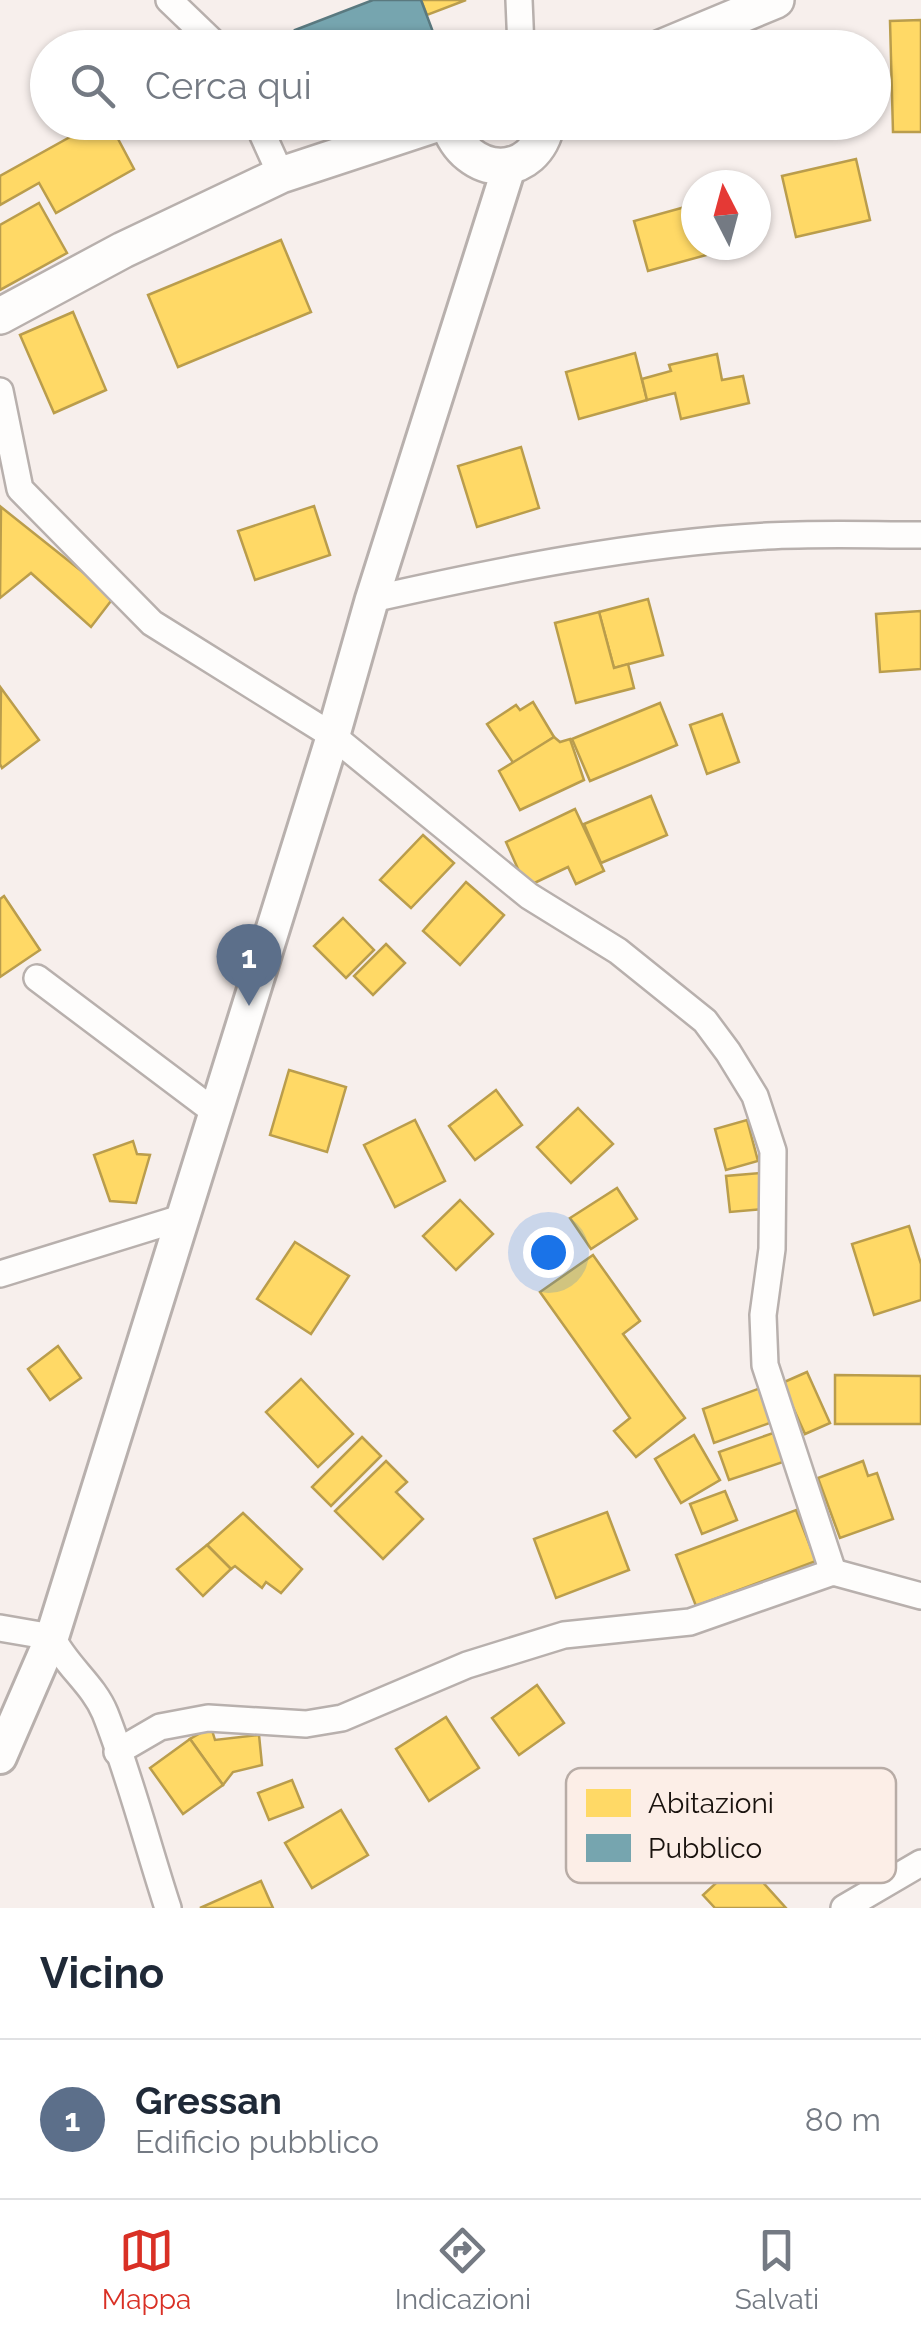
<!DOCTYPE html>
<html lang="it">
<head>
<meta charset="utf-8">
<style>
  body { margin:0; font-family:Raleway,sans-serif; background:#f6f6f7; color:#1f2937 }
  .compass { position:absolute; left:681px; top:170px; width:90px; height:90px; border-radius:50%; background:#fff; box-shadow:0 2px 8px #0004; rotate:354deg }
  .you { position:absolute; left:548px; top:1252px; width:35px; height:35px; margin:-25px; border:8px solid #fff; border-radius:50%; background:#1a73e8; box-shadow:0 0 0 15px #1a73e833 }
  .badge { display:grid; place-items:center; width:65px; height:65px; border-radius:50%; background:#d93025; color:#fff; font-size:32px; font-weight:700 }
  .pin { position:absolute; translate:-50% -82px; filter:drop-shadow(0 2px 5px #0008) }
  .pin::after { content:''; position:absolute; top:52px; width:35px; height:30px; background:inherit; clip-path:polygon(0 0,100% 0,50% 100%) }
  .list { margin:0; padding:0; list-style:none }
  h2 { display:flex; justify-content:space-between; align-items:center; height:130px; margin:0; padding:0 40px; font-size:42px }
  h2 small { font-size:32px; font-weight:400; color:#747a83 }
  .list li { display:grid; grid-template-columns:65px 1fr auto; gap:30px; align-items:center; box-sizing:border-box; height:160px; padding:0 40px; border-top:2px solid #e0e1e3 }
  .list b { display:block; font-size:38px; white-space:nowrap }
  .list p { margin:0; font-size:32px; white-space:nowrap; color:#747a83 }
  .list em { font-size:32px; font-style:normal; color:#747a83 }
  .icon { flex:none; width:55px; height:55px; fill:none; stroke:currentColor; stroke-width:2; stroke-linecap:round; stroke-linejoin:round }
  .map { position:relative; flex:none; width:921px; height:1908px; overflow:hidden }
  .search { position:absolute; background:#fff; box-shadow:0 2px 8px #0004; left:30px; right:30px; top:30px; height:110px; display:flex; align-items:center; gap:25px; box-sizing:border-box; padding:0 35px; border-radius:55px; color:#747a83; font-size:38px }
  .sheet { height:290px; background:#fff }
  nav { display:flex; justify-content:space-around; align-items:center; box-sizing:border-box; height:140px; border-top:2px solid #e0e1e3; background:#fff; font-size:28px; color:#747a83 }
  nav a { display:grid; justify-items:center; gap:5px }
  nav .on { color:#d93025 }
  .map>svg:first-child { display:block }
</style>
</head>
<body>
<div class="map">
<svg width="921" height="1908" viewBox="0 0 921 1908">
  <rect width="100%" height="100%" fill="#f7efec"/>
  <g fill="#ffd966" stroke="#ba9d4c" stroke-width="2.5">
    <path d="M421,0H466L427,15Z"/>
    <path d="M921,20V132H893L890,21Z"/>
    <path d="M97,122H109L134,169L56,213L39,183L0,205V176Z"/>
    <path d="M856,159L870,220L796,237L782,176Z"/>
    <path d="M39,203L67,253L0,290V225Z"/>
    <path d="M696,204V245H719L721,251L648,271L634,221Z"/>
    <path d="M281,240L311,312L178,367L148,295Z"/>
    <path d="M73,312L106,390L54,413L20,335Z"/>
    <path d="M635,353L647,400L579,419L566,372Z"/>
    <path d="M717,354L722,380L743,376L749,403L681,419L675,393L647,400L642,379L671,371L669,365Z"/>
    <path d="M521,447L539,508L477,527L458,466Z"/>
    <path d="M314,506L330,555L255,580L238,531Z"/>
    <path d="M1,507L114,597L91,627L31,573L0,598Z"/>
    <path d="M648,599L663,655L614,668L599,612Z"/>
    <path d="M921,611V669L880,672L876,614Z"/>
    <path d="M599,612L614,668L628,664L634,688L576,703L555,623Z"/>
    <path d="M1,688L39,740L2,768L0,764Z"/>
    <path d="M533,702L554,737L514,764L487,724L516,705L520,710Z"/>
    <path d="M660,703L677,745L590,781L572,739Z"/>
    <path d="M722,714L739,762L707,774L690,725Z"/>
    <path d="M554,737L560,742L570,739L584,780L520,810L499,771Z"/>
    <path d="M651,796L667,835L601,863L584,824Z"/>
    <path d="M575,809L604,871L576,884L568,867L526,887L506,842Z"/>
    <path d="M423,835L454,863L411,908L380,880Z"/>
    <path d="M466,882L504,915L460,965L423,931Z"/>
    <path d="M4,896L40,950L0,977V899Z"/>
    <path d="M343,918L374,950L346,978L314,946Z"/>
    <path d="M386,944L405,963L373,995L354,976Z"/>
    <path d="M289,1070L346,1087L327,1152L270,1135Z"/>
    <path d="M496,1090L522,1125L475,1160L449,1126Z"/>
    <path d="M578,1108L613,1144L571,1183L537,1147Z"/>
    <path d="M415,1120L445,1181L395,1207L364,1145Z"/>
    <path d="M747,1120L758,1161L726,1170L715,1129Z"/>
    <path d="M133,1141L137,1154L150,1155L136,1203L110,1201L94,1155Z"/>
    <path d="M760,1173L764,1209L730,1212L726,1176Z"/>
    <path d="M617,1188L637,1219L591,1249L570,1218Z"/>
    <path d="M460,1200L493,1234L456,1270L423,1236Z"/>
    <path d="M909,1226L921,1264V1300L874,1315L852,1244Z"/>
    <path d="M295,1242L349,1276L311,1334L257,1299Z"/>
    <path d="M593,1255L640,1321L623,1334L685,1418L636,1457L614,1431L630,1418L540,1292Z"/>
    <path d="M58,1346L81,1378L50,1400L28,1369Z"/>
    <path d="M807,1372L830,1423L805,1434L782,1383Z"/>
    <path d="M835,1375L921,1376V1424H835Z"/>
    <path d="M301,1379L353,1434L318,1467L266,1412Z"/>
    <path d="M766,1386L778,1420L714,1443L703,1409Z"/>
    <path d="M776,1432L786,1461L729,1480L719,1452Z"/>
    <path d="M694,1435L720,1480L681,1503L655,1459Z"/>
    <path d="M362,1437L381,1456L331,1506L312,1487Z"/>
    <path d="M386,1461L407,1482L396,1492L423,1519L383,1559L335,1511Z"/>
    <path d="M863,1461L868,1476L877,1473L893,1519L840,1538L818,1478Z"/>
    <path d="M725,1491L737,1520L702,1534L690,1504Z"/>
    <path d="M796,1510L816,1561L696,1606L676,1555Z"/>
    <path d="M607,1512L629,1570L556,1598L534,1539Z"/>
    <path d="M243,1513L302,1569L281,1593L266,1582L262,1588L235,1566L231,1569L207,1545Z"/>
    <path d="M207,1545L231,1569L203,1596L177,1569Z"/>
    <path d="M537,1685L564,1723L519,1755L492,1718Z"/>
    <path d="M446,1717L479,1768L429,1801L396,1749Z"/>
    <path d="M211,1727L215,1740L259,1735L262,1765L233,1772L223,1785L190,1739Z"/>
    <path d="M190,1739L223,1785L183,1814L150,1768Z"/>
    <path d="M292,1780L303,1807L269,1820L258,1793Z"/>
    <path d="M341,1810L368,1855L312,1888L285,1843Z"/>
    <path d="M742,1859L786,1908H715L703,1895Z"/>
    <path d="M261,1881L273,1908H200Z"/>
  </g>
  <path fill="#76a5af" stroke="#5a797f" stroke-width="2.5" d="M373,0H421L436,40L417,48H302L295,30Z"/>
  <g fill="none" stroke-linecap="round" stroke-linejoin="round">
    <defs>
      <g id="minor">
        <path d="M169,0L219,48"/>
        <path d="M519,0L521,48"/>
        <path d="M257,122L281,175"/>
        <path d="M0,391L20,489L152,623L333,736L529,896L618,951L705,1021L728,1052L755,1096L773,1151L772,1249L763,1315L765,1365L833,1572"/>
        <path d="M372,599C501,570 635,543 767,536C818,533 870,535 921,535"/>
        <path d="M37,978L215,1112"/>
        <path d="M0,1274L181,1218"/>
        <path d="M0,1628L52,1637C66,1666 93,1684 105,1713C130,1776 147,1844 168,1908"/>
        <path d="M117,1752L160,1727L208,1718L306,1724L342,1718L467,1665L564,1635L690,1622L833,1572L921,1596"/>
        <path d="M844,1908L921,1863"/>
      </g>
      <path id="tertiary" d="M0,1757L52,1637L333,736L372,599L510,164"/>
      <g id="secondary">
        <path d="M661,48L776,0"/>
        <path d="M448,122C466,180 536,182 547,122"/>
        <path d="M0,316L123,250L281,175L442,122"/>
      </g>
    </defs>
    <use href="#minor" stroke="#b8b0ad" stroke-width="30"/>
    <use href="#tertiary" stroke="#b8b0ad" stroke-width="38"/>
    <use href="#secondary" stroke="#b8b0ad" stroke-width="40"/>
    <use href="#minor" stroke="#fefdfc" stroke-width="25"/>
    <use href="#tertiary" stroke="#fefdfc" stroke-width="32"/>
    <use href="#secondary" stroke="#fefdfc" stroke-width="35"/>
  </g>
  <rect x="566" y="1768" width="330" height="115" rx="15" fill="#fceee7" stroke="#b8aca6" stroke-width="2.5"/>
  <rect x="586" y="1789" width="45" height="28" fill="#ffd966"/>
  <rect x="586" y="1834" width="45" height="28" fill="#76a5af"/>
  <g font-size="28" fill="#19120e">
    <text x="648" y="1813">Abitazioni</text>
    <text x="648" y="1858">Pubblico</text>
  </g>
</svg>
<svg class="compass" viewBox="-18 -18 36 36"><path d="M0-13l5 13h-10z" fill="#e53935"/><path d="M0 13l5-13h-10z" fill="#747a83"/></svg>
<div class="you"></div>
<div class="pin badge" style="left:249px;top:1006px;background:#5c6f8a">1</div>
<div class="search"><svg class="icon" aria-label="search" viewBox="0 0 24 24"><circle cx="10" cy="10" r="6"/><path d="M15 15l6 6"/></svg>Cerca qui</div>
</div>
<section class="sheet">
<h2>Vicino<small></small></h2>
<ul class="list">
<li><span class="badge" style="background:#5c6f8a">1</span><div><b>Gressan</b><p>Edificio pubblico</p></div><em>80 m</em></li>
</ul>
</section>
<nav>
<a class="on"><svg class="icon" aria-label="map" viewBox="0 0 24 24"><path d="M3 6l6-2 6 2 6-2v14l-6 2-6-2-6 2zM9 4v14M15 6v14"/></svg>Mappa</a>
<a><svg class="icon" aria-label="directions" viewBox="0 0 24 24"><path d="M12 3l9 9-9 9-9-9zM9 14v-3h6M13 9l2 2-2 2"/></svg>Indicazioni</a>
<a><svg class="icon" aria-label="saved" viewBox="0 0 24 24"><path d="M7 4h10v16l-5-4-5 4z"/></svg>Salvati</a>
</nav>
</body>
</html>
